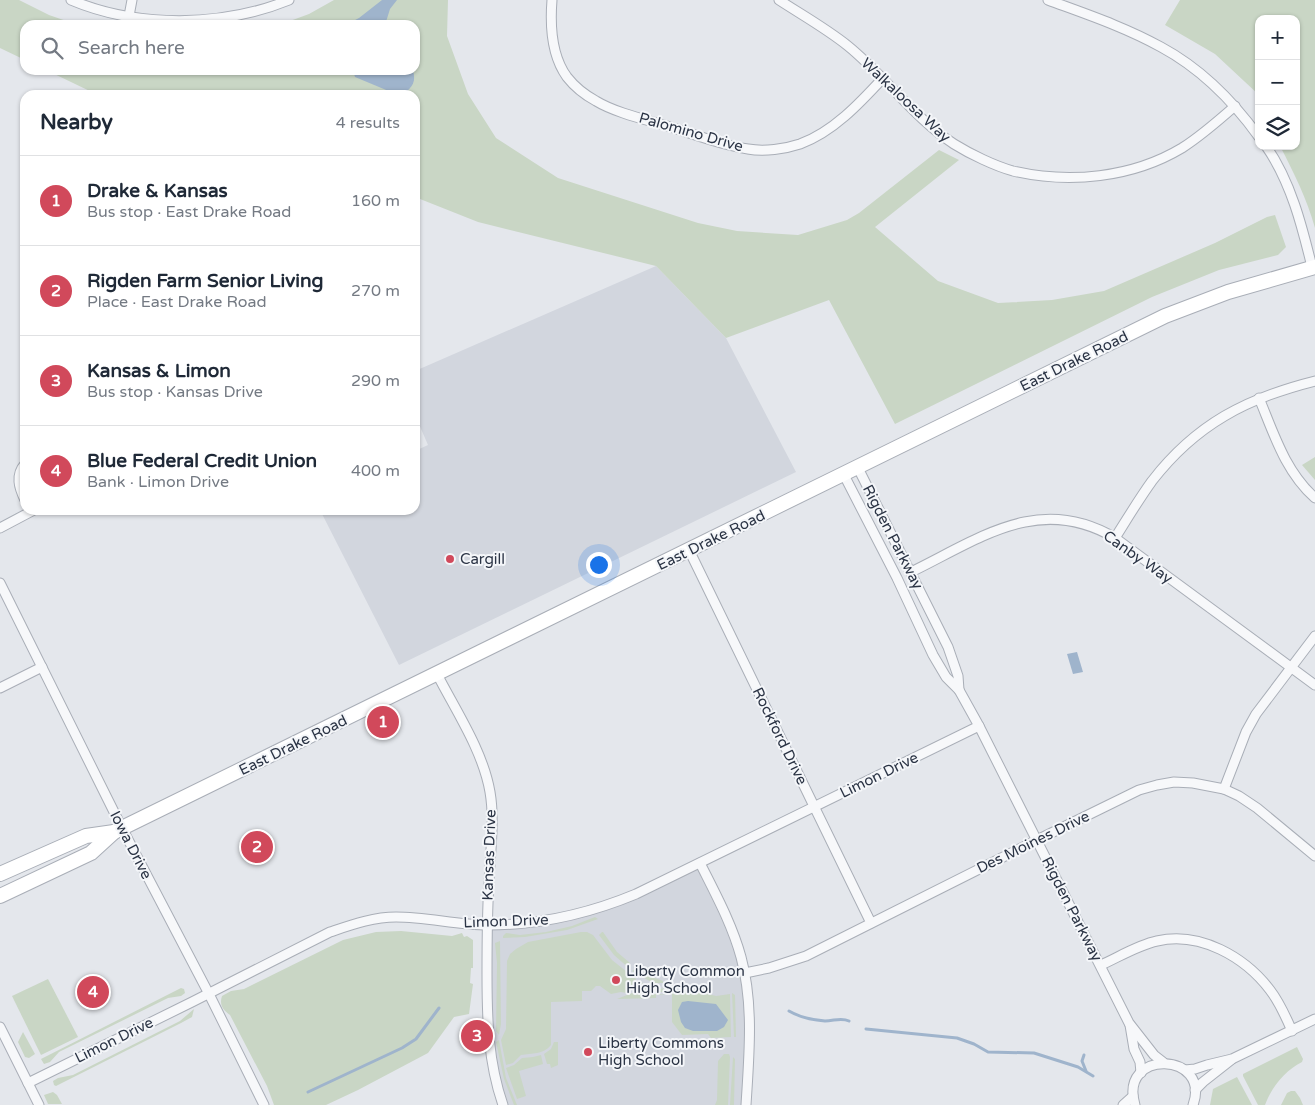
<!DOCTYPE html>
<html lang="en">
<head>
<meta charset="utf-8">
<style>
  body { margin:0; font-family:"Varela Round",sans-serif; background:#f2f2f3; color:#1f2937 }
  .controls { position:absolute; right:15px; top:15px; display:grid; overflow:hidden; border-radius:10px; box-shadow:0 1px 4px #0004 }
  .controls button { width:45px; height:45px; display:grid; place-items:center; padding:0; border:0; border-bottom:1px solid #e0e1e3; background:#fff; color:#1f2937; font:25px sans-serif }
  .you { position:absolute; left:598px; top:564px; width:18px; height:18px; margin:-12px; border:4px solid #fff; border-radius:50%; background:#1a73e8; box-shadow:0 0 0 8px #1a73e833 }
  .badge { display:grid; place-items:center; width:32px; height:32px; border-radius:50%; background:#d1495b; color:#fff; font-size:16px; font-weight:700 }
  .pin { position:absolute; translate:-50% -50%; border:2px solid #fff; box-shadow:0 1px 5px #0006 }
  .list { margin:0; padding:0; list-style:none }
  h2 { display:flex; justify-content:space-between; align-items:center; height:65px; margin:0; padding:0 20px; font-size:21px }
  h2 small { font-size:16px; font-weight:400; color:#747a83 }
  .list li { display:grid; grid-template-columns:32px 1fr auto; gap:15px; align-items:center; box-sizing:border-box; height:90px; padding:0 20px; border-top:1px solid #e0e1e3 }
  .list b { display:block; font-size:19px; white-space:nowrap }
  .list p { margin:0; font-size:16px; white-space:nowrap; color:#747a83 }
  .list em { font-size:16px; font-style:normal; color:#747a83 }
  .icon { flex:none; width:28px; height:28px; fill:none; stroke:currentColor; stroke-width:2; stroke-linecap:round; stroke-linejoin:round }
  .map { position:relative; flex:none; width:1315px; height:1105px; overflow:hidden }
  .search { position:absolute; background:#fff; box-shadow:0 1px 4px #0004; left:20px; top:20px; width:400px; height:55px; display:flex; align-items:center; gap:12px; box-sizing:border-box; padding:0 18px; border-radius:15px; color:#747a83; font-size:19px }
  .panel { position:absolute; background:#fff; box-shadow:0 1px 4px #0004; left:20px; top:90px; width:400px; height:425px; border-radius:15px }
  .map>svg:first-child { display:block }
</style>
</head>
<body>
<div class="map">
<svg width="1315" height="1105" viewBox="0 0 1315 1105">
  <rect width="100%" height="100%" fill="#e4e7ec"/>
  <g fill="#d2d6de">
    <path d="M656,266L726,338L796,472L399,665L320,510H415V451L428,445L415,415V371Z"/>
    <path d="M700,863L745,973L746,1105H503L492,1063L487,925L579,914Z"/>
  </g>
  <g fill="#c9d6c5">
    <path d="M0,0H19L49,15L78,25H25V60L0,48Z"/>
    <path d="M334,0H448L447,36L468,94L496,138L558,178L698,223L737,231L798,235L847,220L859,213L939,150L959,160L875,227L938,281L998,303L1052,300L1104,291L1215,243L1267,217L1275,215L1286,247L1278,255L1219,270L1152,297L895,424L829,300L726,338L656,266L478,222L415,197V95H98L46,70H415V25H279L309,14Z"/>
    <path d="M1180,0H1315V228C1307,199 1294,173 1280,146H1296V19H1259V95L1215,54L1165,25Z"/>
    <path d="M1315,457V480L1302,465Z"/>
    <path d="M595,917L598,919L567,930L525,937L503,938V936L506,933L520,935L546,932L572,926Z"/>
    <path d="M401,931L452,936L462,933L464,937L467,936L473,940V968H471L470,983L473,984L469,1014L454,1017L428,1053L358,1090L326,1105H274L267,1086L230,1015C223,1010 219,1005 222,996L231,991L244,989L343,940L376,932Z"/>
    <path d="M581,932H587L593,935L612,960L636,979L632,986L626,993L621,992L611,994L600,986H596L591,991H582V1001L551,1002V1045C543,1055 532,1053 521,1055L513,1063L506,1065L501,1040L506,1029L507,961L510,954L516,949L528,942Z"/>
    <path d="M602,932H603L617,952L630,963V969L614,955L599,935Z"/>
    <path d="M500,941L501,1024L499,1035L496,1031L497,963L495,943Z"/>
    <path d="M637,968L647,975L663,981V983H653L632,971Z"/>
    <path d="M48,979L78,1037L41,1055L12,996Z"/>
    <path d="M640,982L654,988L668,989V992H647L636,988Z"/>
    <path d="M181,988L184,989L185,993L181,996L168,998L59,1052L50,1062L44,1064L41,1059Z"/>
    <path d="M672,990L705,993L716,996L730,994L731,1037L711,1038L708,1034L682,1035L672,1022Z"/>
    <path d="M637,991L647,994H668L656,995V998L617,999Z"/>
    <path d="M732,993L735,995L736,1037H734Z"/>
    <path d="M194,1009L192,1017L181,1023L56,1086L54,1085L53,1081L58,1078L73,1075L180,1021Z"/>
    <path d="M23,1032L35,1054L29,1058L25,1057L18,1042Z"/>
    <path d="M499,1040L506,1078L517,1105H514L504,1079L496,1042Z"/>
    <path d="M554,1042H558V1065L551,1068L550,1064H547L544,1054L551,1049Z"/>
    <path d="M1297,1047L1303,1059L1302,1062C1285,1071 1272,1086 1265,1105H1258L1243,1076V1074Z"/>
    <path d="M724,1054H729L730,1057L728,1105H715L717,1100L718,1061Z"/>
    <path d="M541,1055L543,1064L519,1071L526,1096L517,1099L506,1068L514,1065L522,1058L533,1057Z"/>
    <path d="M733,1057L735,1059L734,1105H730Z"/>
    <path d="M1237,1077L1252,1105H1210L1213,1089Z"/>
    <path d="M1291,1091H1295L1300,1098L1303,1105H1281L1287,1093Z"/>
    <path d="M53,1092L57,1095L62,1104H48L44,1095Z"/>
  </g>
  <g fill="#9fb4cc">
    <path d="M382,0H397L390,9L385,25H345L359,18Z"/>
    <path d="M353,70H413C416,82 413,86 404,94L391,92L355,77Z"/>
    <path d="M1077,652L1083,672L1073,674L1067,654Z"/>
    <path d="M688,1001L716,1004L728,1020L724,1027L717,1031H693L685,1028L681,1022L678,1010L682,1002Z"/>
  </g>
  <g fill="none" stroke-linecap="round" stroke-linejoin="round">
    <g stroke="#9fb4cc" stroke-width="3">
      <path d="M789,1011C799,1017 813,1020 825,1021C834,1021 841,1017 849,1021"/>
      <path d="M866,1029L957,1038L974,1044L988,1052L1034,1053L1078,1067L1093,1076"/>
      <path d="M1084,1055L1082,1061L1086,1071"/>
      <path d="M308,1092L402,1048L416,1039L439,1008"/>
    </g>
    <defs>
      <g id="minor">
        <path d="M71,0C137,28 223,27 289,0"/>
        <path d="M552,0C550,25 551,55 567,77C574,86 585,95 596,101C614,112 643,119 664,125C691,133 720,145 748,149C764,152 785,149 800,144C833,132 860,103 883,78"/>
        <path d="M779,0C802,15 827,29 848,46C885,76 915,119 954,144C970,154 995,166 1013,171C1069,184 1132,178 1182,148C1201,136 1218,121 1235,106"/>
        <path d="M1048,0C1086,14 1125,27 1161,47C1200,68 1233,101 1259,137"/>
        <path d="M129,16L132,0"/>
        <path d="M1266,146C1291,182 1302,226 1312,267"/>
        <path d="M1259,398C1274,434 1285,471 1315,498"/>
        <path d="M25,464C15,475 19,488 25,500"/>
        <path d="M858,468L948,647L958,676L959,690"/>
        <path d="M844,475L897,578L933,655L946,677L959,690L979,726L1129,1023L1154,1055L1163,1062"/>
        <path d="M0,528L34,510"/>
        <path d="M1115,538C1127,519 1139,499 1152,481C1196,424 1247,398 1315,381"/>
        <path d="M689,550L871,923"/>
        <path d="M911,572C979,539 1039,493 1115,538L1315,685"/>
        <path d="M0,583L122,828L209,994L264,1105"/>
        <path d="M437,674C456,711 483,751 490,792C495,821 490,853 489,883C487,913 487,943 487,974C487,1019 488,1062 503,1105"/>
        <path d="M0,688L42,667"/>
        <path d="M1224,789L1246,732L1256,714L1315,636"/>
        <path d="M700,863C715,893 732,924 741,957C754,1005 749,1056 746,1105"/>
        <path d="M1101,965C1119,957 1138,945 1157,941C1200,931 1245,957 1270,990C1280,1003 1286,1017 1292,1031"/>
        <path d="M745,973L769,968L806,956L1037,840L1139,790L1157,785L1174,782L1193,783L1224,789L1239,796L1257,808L1315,856"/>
        <path d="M1130,1025L1134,1049L1140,1062L1141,1073"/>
        <path d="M0,1027L39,1105"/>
        <path d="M1185,1070L1195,1069L1207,1065L1232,1059L1315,1019"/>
        <path d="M28,1083L192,1002L330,932C351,925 373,917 396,917C427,917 457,925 488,925C540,925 588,914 636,894L979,726"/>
        <path d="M1195,1090L1203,1082L1231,1060"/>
        <path d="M1123,1105L1133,1096"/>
        <path d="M1135,1105C1118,1048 1212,1052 1193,1105"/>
      </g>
      <g id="secondary">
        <path d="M0,874L86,836L114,832L122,828L1165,316L1228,292L1315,267"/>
        <path d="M0,896L91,853L114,832"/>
      </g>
    </defs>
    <use href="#minor" stroke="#a9aeb7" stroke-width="11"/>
    <use href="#secondary" stroke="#a9aeb7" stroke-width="16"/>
    <use href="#minor" stroke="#f7f8fa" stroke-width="9"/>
    <use href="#secondary" stroke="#fff" stroke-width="14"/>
  </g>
  <g fill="#d1495b" stroke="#f4f6f9" stroke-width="2">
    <circle cx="450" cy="559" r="5"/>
    <circle cx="616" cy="980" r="5"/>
    <circle cx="588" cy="1052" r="5"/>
  </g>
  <g text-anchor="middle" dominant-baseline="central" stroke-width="4" stroke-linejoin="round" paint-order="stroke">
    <g font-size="15" fill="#2b3445" stroke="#f4f6f9">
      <text transform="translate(906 100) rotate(43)">Walkaloosa Way</text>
      <text transform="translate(691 132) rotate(16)">Palomino Drive</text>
      <text transform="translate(1074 361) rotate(-26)">East Drake Road</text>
      <text transform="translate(893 537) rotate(63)">Rigden Parkway</text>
      <text transform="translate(711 540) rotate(-26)">East Drake Road</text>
      <text transform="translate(1138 557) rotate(35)">Canby Way</text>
      <text transform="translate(780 736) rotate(64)">Rockford Drive</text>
      <text transform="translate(293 745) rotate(-26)">East Drake Road</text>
      <text transform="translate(879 775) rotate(-26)">Limon Drive</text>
      <text transform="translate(1033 842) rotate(-26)">Des Moines Drive</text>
      <text transform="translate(131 845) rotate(63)">Iowa Drive</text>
      <text transform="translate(489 855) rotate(-88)">Kansas Drive</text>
      <text transform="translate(1072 909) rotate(63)">Rigden Parkway</text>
      <text transform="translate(506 921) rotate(-2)">Limon Drive</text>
      <text transform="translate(114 1040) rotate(-26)">Limon Drive</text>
    </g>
    <g font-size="15" fill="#2b3445" stroke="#f4f6f9" text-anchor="start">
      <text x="460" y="559">Cargill</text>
      <text x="626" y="971">Liberty Common<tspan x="626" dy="17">High School</tspan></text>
      <text x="598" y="1043">Liberty Commons<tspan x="598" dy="17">High School</tspan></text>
    </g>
  </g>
</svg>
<div class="controls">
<button>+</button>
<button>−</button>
<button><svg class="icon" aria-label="layers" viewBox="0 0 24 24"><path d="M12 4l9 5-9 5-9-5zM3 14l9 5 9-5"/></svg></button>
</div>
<div class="you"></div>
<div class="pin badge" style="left:383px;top:722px">1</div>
<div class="pin badge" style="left:257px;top:847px">2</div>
<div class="pin badge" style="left:477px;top:1036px">3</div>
<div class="pin badge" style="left:93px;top:992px">4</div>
<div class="search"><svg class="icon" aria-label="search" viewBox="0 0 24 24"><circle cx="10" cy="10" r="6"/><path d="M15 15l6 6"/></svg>Search here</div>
<section class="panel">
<h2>Nearby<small>4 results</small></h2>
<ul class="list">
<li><span class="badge">1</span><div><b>Drake &amp; Kansas</b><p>Bus stop · East Drake Road</p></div><em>160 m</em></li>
<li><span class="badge">2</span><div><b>Rigden Farm Senior Living</b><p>Place · East Drake Road</p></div><em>270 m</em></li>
<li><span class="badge">3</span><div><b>Kansas &amp; Limon</b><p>Bus stop · Kansas Drive</p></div><em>290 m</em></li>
<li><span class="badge">4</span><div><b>Blue Federal Credit Union</b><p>Bank · Limon Drive</p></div><em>400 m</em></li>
</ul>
</section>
</div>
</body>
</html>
